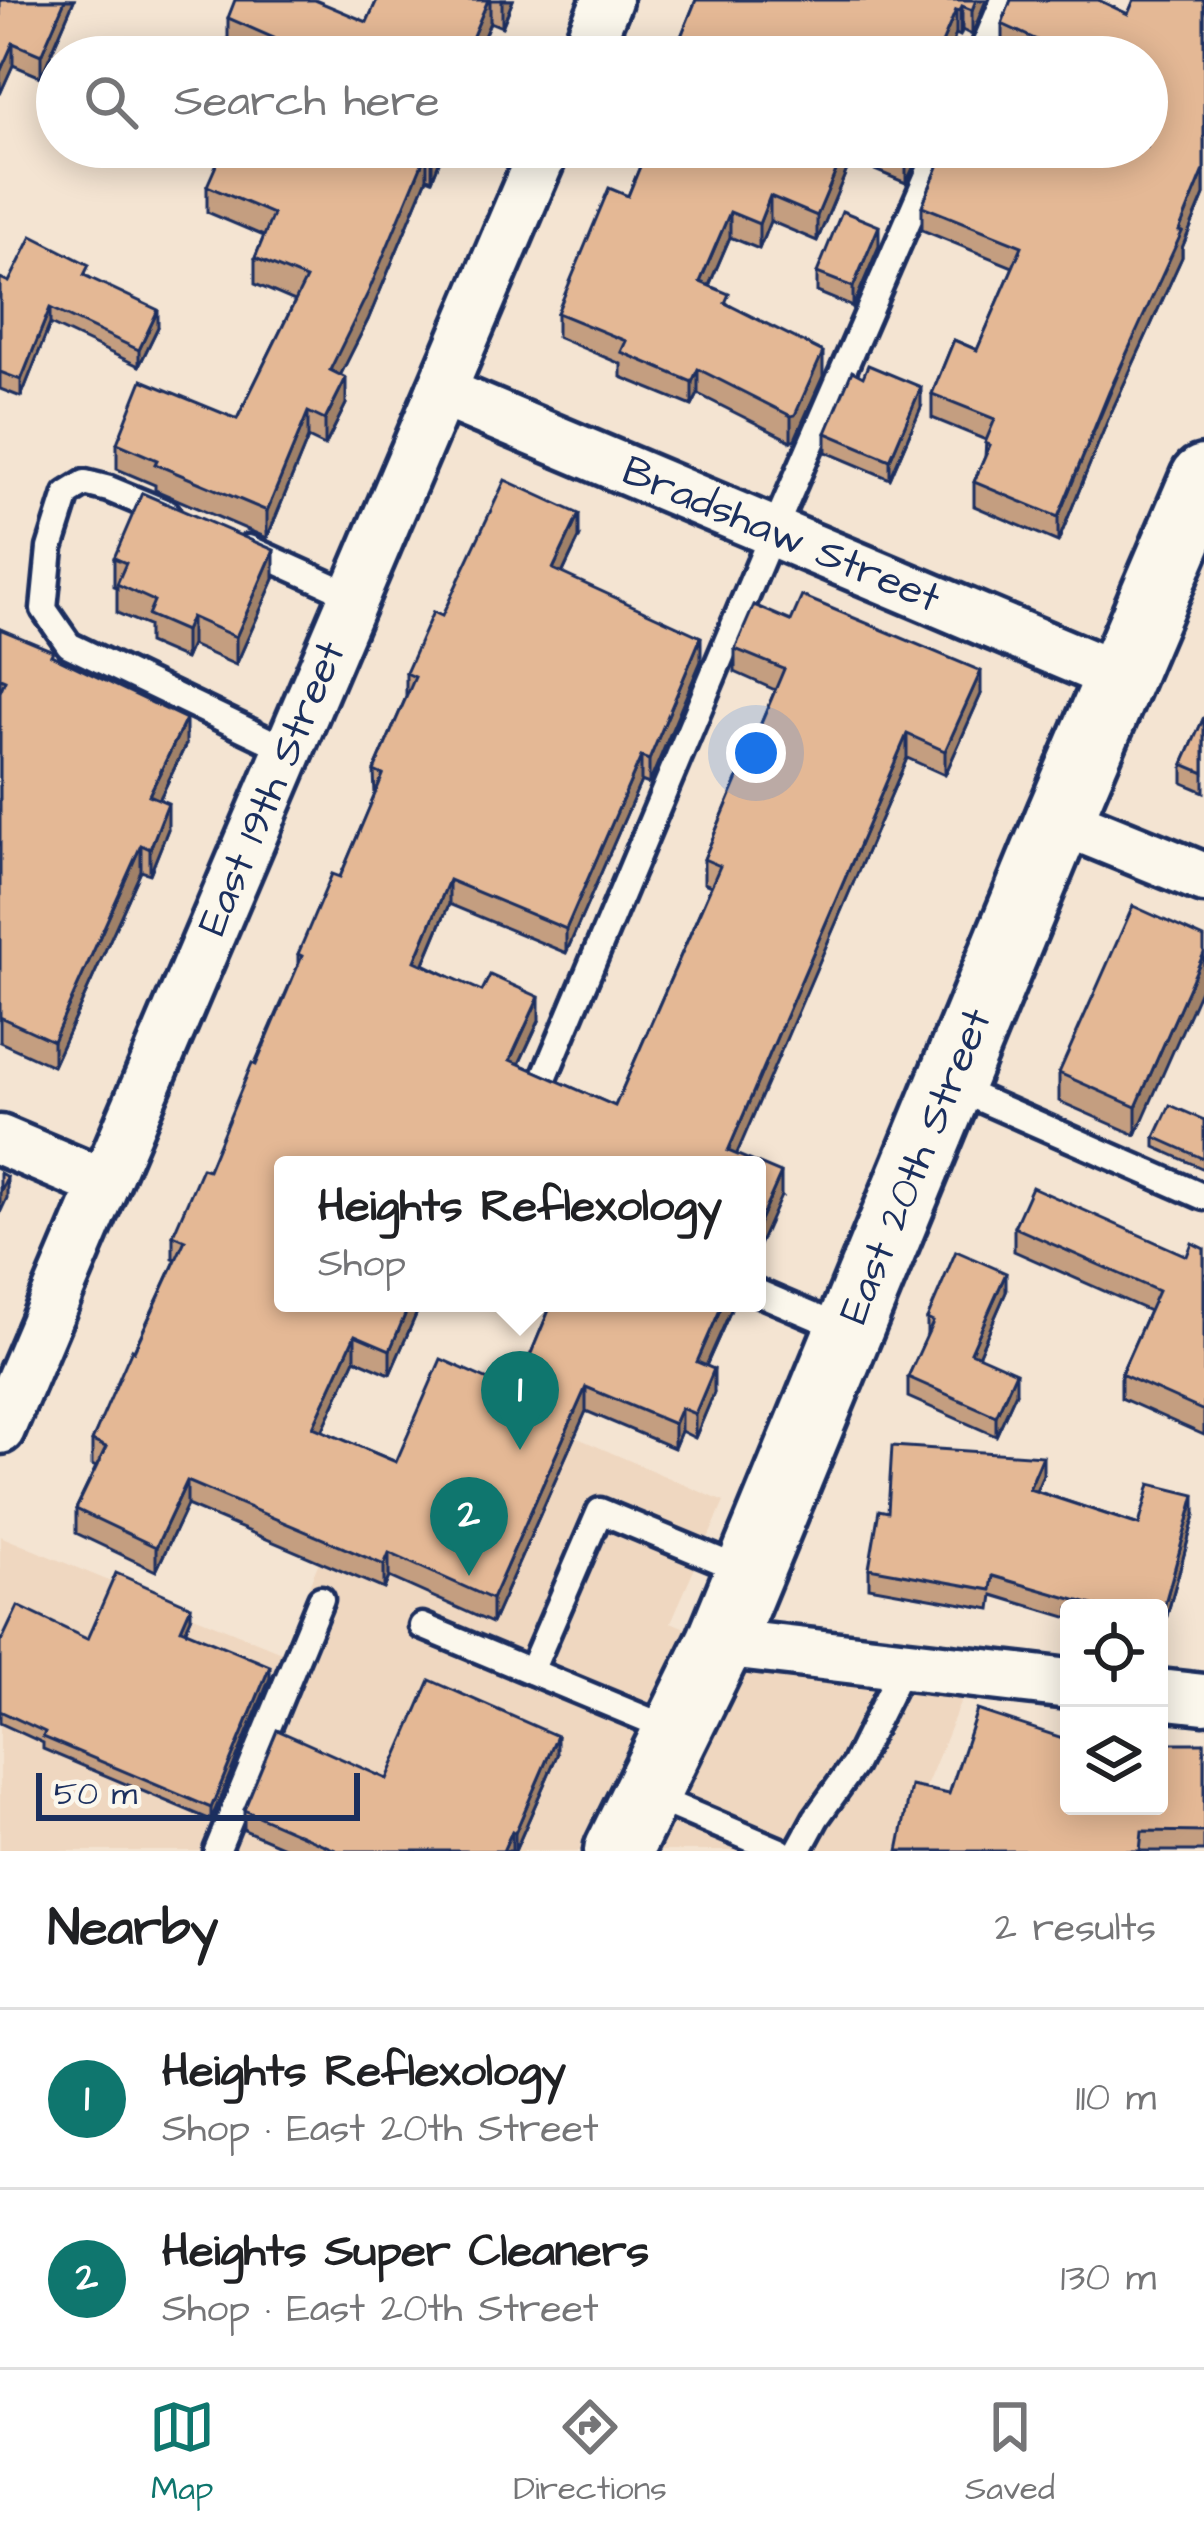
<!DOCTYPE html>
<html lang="en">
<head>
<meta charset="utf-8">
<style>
  body { margin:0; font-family:"Architects Daughter",sans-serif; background:#f6f6f6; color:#202124 }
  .controls { position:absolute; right:36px; bottom:36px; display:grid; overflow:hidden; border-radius:12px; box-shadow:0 6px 30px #0003 }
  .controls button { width:108px; height:108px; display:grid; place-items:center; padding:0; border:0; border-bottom:3px solid #e0e0e0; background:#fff; color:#202124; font:60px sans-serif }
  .scale { position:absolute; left:36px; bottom:30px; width:324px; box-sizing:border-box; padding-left:12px; border:6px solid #1b2f5e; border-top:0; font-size:33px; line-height:42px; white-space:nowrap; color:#1b2f5e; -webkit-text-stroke:9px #fbf7ec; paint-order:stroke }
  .you { position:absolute; left:756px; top:753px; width:42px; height:42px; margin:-30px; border:9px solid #fff; border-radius:50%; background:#1a73e8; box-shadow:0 0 0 18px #1a73e833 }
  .badge { display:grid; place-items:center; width:78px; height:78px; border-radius:50%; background:#0f766e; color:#fff; font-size:39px; font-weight:700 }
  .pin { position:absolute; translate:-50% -99px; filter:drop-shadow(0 3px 6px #0008) }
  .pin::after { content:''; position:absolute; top:63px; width:42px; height:36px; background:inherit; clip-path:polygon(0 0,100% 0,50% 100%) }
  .popup { position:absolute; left:274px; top:1156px; width:492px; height:156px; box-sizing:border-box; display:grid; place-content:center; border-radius:12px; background:#fff; filter:drop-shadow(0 3px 9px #0005); font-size:39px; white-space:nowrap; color:#757577 }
  .popup b { font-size:45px; color:#202124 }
  .popup::after { content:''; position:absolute; left:50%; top:100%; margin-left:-24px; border:24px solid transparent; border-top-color:#fff }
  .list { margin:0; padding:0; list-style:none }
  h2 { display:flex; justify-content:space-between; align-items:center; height:156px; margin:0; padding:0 48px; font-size:51px }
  h2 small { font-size:39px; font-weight:400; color:#757577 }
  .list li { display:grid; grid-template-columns:78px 1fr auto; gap:36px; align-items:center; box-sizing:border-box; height:180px; padding:0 48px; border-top:3px solid #e0e0e0 }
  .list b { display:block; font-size:45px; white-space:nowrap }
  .list p { margin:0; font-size:39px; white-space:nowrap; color:#757577 }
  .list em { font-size:39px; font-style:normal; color:#757577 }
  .icon { flex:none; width:66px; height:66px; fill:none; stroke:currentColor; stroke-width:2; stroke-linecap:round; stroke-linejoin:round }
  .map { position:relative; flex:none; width:1204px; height:1851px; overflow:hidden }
  .search { position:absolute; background:#fff; box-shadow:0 6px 30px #0003; left:36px; right:36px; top:36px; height:132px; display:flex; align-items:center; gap:30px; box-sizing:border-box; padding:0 42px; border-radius:66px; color:#757577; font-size:45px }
  .sheet { height:516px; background:#fff }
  nav { display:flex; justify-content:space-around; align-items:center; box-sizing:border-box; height:168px; border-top:3px solid #e0e0e0; background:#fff; font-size:33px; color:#757577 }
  nav a { display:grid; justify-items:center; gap:6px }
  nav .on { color:#0f766e }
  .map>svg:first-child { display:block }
</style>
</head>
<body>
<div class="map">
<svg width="1204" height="1851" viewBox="0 0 1204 1851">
  <rect width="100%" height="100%" fill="#f4e4d2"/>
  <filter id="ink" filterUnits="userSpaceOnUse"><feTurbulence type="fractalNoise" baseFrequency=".00833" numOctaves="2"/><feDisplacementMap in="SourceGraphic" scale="24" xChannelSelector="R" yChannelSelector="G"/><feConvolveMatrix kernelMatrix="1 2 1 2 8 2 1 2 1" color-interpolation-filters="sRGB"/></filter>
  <g filter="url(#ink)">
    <path fill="#efd7c0" d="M434,1375L724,1502L671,1622L783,1670L967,1686L900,1851H0V1536L281,1652L356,1474L385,1485Z"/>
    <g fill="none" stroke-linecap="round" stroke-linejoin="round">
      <defs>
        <g id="lane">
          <path d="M980,57L1004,0"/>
          <path d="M167,513L109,489L85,483L67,494L50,548L44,609L69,645L288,750"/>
          <path d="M248,548L354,596"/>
          <path d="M544,1078L773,532L940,147"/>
          <path d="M953,1087L1204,1197"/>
          <path d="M757,1292L846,1330"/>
          <path d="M422,1626L675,1731"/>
          <path d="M531,1671L600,1511L747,1572"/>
          <path d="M648,1795L780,1851"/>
          <path d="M217,1851L321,1599"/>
          <path d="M798,1851L816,1818L854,1765L903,1666"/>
        </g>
        <g id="street">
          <path d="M583,57L607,0"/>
          <path id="s1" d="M441,392L1120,678"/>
          <path d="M1059,819L1204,878"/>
          <path d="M0,1140L104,1184"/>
          <path id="s2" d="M0,1429L545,147"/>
          <path d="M720,1643L1069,1684"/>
          <path d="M1159,1694L1204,1699"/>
        </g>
        <g id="secondary">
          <path id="s3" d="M618,1851L720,1643L1059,819L1204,479"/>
        </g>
      </defs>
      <use href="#lane" stroke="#1b2f5e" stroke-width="33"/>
      <use href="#street" stroke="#1b2f5e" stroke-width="57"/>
      <use href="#secondary" stroke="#1b2f5e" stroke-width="75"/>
      <use href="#lane" stroke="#fbf7ec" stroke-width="24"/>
      <use href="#street" stroke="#fbf7ec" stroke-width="48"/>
      <use href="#secondary" stroke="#fbf7ec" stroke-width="66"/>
    </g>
    <g fill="#c49e80" stroke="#1b2f5e" stroke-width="3">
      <path d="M0,0H74L41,77L13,65L0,94Z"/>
      <path d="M377,0H513L502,27L490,22L475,57H258L228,45V18L367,22Z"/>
      <path d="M696,0H986L972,35L962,30L960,36L956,34L947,57H678V44Z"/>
      <path d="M1011,0H1098L1128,14L1134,0H1204V195L1182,248V257L1109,417L1058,542L974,506V482L985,457L986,440L932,418V394L954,340L977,350L1013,267L922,230V206L946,147H1147V57H1020L1002,48V24Z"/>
      <path d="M445,147L432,180L427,178L368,320L340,375L346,404L325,446L308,438L267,538L155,490V485L117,469V443L237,419L295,301L255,284V258L264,236L207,212V186Z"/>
      <path d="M648,147H923L906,183L851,160L817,241L770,221L759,249L730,237L709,286L729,305L823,376L795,439L791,441L698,394L692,406L621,377V364L557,337V313L628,196Z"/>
      <path d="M879,246L853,307L817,292V273Z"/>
      <path d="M89,277L158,327L139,366L50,324L21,397L0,389V278L9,282Z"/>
      <path d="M921,407L890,479L826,452V433Z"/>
      <path d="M579,538L562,574L701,661L649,784L641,781L566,953L449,904L424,964L539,1021L519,1064L615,1106L711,886L704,883V859L775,690L735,672V649L791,621L981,694L945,775L907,758L736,1154L781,1196L283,1165L421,1303L390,1374L355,1359L322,1431L396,1462L515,1392L550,1308L539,1303H734L706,1366L714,1393L695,1438L681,1431L674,1448L586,1411L492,1623L389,1577L384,1589L187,1505L156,1571L76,1533V1509L96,1467L92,1465V1441L176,1259L173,1258V1235L208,1170L298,965V954L340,877L375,795L374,771L406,697V673L442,616Z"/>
      <path d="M114,558L274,579L236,665L191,645L185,659L148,643V626L117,613V587L114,586Z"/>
      <path d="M0,629L53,656L186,744L159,800L168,829L150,874L141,871L53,1066L0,1042Z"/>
      <path d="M1204,717V792L1183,783V764Z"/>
      <path d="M1204,938L1136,1135L1059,1101V1073Z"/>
      <path d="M1204,1120V1169L1155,1147V1137Z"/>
      <path d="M1014,1227L1187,1256L1204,1249V1435L1121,1398V1374L1149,1311L1014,1251Z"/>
      <path d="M1006,1292L978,1356L1016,1392L996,1436L908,1397V1377L927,1337V1319Z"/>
      <path d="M1043,1475L1036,1491L1139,1525L1195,1515L1159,1644V1608H1069V1618L993,1595L991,1609L869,1587V1568L888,1512Z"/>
      <path d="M191,1618L185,1631L270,1678L211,1820L43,1749V1743L0,1723V1639H87Z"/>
      <path d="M1204,1743V1851H898L1164,1771Z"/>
      <path d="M557,1755L515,1851H293L244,1830V1810L387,1779Z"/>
    </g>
    <g fill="#a08168" stroke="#1b2f5e" stroke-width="3">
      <path d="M65,0H74L41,77V55Z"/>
      <path d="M488,0H490V22L475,57H464Z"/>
      <path d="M502,0H513L502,27Z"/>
      <path d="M976,0H986L972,35V10Z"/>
      <path d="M962,6V30L960,36V11Z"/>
      <path d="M956,10V34L947,57H936Z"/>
      <path d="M13,43V65L0,94V72Z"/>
      <path d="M435,147H445L432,180V154Z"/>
      <path d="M846,147H851V160L817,241V216Z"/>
      <path d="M912,147H923L906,183V159Z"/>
      <path d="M427,152V178L368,320L330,396V370Z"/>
      <path d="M1204,170V195L1182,248V257L1109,417L1058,542V517Z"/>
      <path d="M770,196V221L759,249V224Z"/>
      <path d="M730,212V237L700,306V282Z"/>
      <path d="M879,226V246L853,307V287Z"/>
      <path d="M50,308V324L21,397V380Z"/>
      <path d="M158,310V327L139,366V350Z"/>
      <path d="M823,352V376L795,439L791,441V416Z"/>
      <path d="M698,369V394L692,406V382Z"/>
      <path d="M346,378V404L325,446V420Z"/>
      <path d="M921,387V407L890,479V460Z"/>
      <path d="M308,412V438L267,538V511Z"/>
      <path d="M579,514V538L553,593V569Z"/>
      <path d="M274,550V579L236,665V637Z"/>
      <path d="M191,617V645L185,659V631Z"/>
      <path d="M701,637V661L649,784V760Z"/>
      <path d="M981,671V694L945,775V751Z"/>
      <path d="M186,719V744L149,821V795Z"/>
      <path d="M907,734V758L732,1165L728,1151Z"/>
      <path d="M641,757V781L566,953V929Z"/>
      <path d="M168,803V829L150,874V849Z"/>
      <path d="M141,845V871L53,1066V1041Z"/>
      <path d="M449,880V904L415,984V961Z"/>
      <path d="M1204,953V981L1136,1135V1107Z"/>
      <path d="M539,997V1021L510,1083V1060Z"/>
      <path d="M781,1173V1196L757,1250V1227Z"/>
      <path d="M7,1177V1198L0,1213V1192Z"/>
      <path d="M1006,1273V1292L971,1372V1352Z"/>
      <path d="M410,1303H421L390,1374V1350Z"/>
      <path d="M723,1303H734L697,1386V1362Z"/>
      <path d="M355,1335V1359L313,1451V1427Z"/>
      <path d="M714,1369V1393L695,1438V1414Z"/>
      <path d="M1016,1372V1392L996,1436V1416Z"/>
      <path d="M586,1387V1411L492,1623V1599Z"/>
      <path d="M681,1408V1431L674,1448V1424Z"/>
      <path d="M1043,1456V1475L1029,1508V1489Z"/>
      <path d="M187,1481V1505L156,1571V1547Z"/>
      <path d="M1195,1495V1515L1159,1644V1625Z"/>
      <path d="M389,1553V1577L384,1589V1565Z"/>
      <path d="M191,1606V1618L181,1641V1629Z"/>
      <path d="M270,1666V1678L211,1820V1808Z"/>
      <path d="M557,1736V1755L515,1851V1833Z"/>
      <path d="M512,1831V1851H503Z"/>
    </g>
    <g fill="#e4b895" stroke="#1b2f5e" stroke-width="3">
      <path d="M0,0H65L41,55L13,43L0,72Z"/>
      <path d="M235,0H315L367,22L377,0H488L464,57H267L274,38L228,18Z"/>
      <path d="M696,0H976L972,10L962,6L960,11L956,10L936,57H684L688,48L678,44Z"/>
      <path d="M1011,0H1098L1128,14L1134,0H1204V170L1179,231L1182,232L1109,392L1058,517L974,482L990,445L985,443L995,419L932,394L954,340L977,350L1022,246L922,206L946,147H1147V57H1034L1041,42L1002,24Z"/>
      <path d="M224,147H435L432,154L427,152L368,293L330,370L346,378L325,420L308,412L267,511L155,464L157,460L117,443L142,380L237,419L306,279L255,258L273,214L207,186Z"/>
      <path d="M648,147H846L817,216L770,196L759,224L730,212L700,282L729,294L725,303L823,352L795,415L791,416L698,369L692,382L621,352L626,341L557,313L609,188L628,196Z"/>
      <path d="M877,147H912L906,159Z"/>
      <path d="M842,211L879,226L853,287L817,273Z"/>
      <path d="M32,236L89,265L84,275L158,310L139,350L50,308L21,380L0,372V278L9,282Z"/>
      <path d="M868,365L921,387L890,460L826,433L852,371L863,377Z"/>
      <path d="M505,480L579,514L553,569L701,637L649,760L641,757L566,929L449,880L415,961L482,991L490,975L539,997L510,1060L615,1106L720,866L704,859L784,669L735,649L754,605L791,621L802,596L981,671L945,751L907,734L728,1151L781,1173L757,1227V1165H283V1303H410L390,1350L355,1335L313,1427L396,1462L441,1359L515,1392L552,1303H723L697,1362L714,1369L695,1414L681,1408L674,1424L586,1387L492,1599L389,1553L384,1565L187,1481L156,1547L76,1509L106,1447L92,1441L132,1349L134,1351L185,1240L173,1235L202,1168L208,1170L252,1063L256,1065L302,956L298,954L332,874L340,877L383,775L374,771L415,677L406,673L433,612L442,616Z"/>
      <path d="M142,493L274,550L236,637L191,617L185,631L148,615L154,601L117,584L126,563L114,558Z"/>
      <path d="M0,629L53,651L51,655L186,719L149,795L168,803L150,849L141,845L53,1041L0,1017V692L5,680L0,678Z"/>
      <path d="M1204,717V773L1183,764Z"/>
      <path d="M1133,906L1204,938V953L1136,1107L1059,1073Z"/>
      <path d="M1170,1105L1204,1120V1159L1155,1137Z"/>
      <path d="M0,1173L7,1177L0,1192Z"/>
      <path d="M1032,1187L1187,1256L1192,1243L1204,1249V1411L1121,1374L1158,1291L1014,1227Z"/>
      <path d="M956,1251L1006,1273L971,1352L1016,1372L996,1416L908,1377L933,1322L927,1319Z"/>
      <path d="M892,1446L1043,1456L1029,1489L1139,1525L1150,1484L1195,1495L1159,1625V1608H1103L993,1576L991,1590L869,1568L879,1510L888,1512Z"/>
      <path d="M116,1573L191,1606L181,1629L270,1666L211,1808L43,1737L45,1732L0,1711V1639L2,1640L18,1606L87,1639Z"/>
      <path d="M430,1680L557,1736L515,1833L512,1831L503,1851H338L244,1810L277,1730L387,1779Z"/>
      <path d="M977,1710L1069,1740V1806H1159V1769L1164,1771L1165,1743H1204V1832L1142,1831L1140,1851H898L911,1786L949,1794Z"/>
    </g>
  </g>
  <g text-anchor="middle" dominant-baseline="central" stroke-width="10" stroke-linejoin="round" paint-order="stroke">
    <g font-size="42" fill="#1b2f5e" stroke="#fbf7ec">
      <text stroke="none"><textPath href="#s1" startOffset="369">Bradshaw Street</textPath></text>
      <text stroke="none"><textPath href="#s2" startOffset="696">East 19th Street</textPath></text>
      <text stroke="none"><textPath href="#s3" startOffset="747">East 20th Street</textPath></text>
    </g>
  </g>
</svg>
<div class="controls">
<button><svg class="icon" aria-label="locate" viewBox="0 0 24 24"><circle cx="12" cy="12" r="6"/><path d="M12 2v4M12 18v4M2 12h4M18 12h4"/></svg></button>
<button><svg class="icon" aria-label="layers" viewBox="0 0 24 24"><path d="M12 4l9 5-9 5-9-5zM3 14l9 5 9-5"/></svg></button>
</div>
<div class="scale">50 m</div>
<div class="you"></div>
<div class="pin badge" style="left:520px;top:1450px">1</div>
<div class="popup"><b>Heights Reflexology</b>Shop</div>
<div class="pin badge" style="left:469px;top:1576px">2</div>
<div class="search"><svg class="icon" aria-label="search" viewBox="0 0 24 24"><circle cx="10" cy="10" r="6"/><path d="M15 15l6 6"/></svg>Search here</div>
</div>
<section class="sheet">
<h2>Nearby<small>2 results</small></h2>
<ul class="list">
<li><span class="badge">1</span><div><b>Heights Reflexology</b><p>Shop · East 20th Street</p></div><em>110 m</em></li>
<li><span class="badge">2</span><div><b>Heights Super Cleaners</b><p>Shop · East 20th Street</p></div><em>130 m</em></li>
</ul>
</section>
<nav>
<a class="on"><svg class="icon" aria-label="map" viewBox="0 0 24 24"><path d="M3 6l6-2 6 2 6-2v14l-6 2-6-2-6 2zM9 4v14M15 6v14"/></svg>Map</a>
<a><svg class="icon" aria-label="directions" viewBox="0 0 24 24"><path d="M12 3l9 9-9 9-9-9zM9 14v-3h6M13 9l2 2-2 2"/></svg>Directions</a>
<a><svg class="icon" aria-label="saved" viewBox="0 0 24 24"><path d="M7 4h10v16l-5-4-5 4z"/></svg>Saved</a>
</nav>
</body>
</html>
